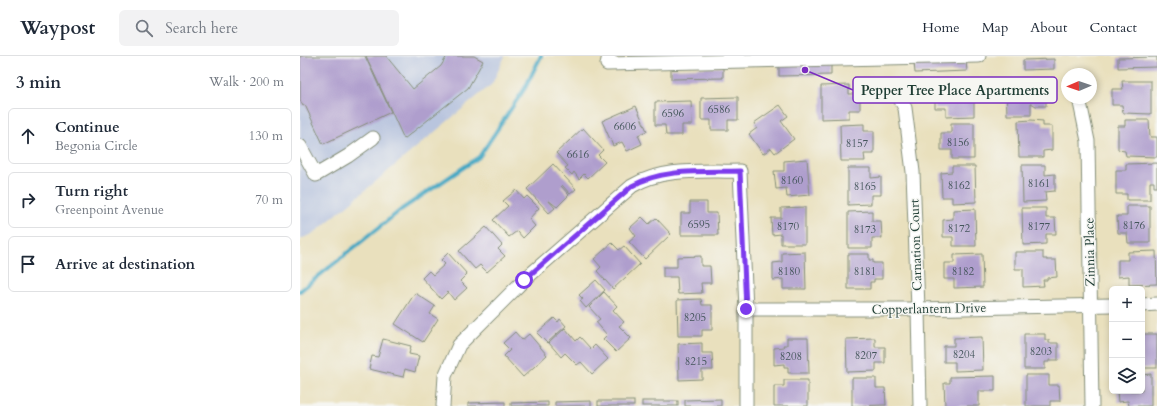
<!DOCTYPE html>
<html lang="en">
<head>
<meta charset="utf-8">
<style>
  body { margin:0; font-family:Cardo,serif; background:#f2f2f3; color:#1f2937 }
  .controls { position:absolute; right:12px; bottom:12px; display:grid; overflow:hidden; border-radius:6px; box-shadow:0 2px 6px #0003 }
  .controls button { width:36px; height:36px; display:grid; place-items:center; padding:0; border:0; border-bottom:1px solid #e0e1e3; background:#fff; color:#1f2937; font:20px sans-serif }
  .compass { position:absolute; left:761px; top:12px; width:36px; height:36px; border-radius:50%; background:#fff; box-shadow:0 2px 6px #0003; rotate:268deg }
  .stop { position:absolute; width:12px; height:12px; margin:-9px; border:3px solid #7c3aed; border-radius:50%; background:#fff }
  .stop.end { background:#7c3aed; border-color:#fff; box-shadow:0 1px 4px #0008 }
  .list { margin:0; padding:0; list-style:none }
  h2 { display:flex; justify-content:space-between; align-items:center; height:52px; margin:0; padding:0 16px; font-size:17px }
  h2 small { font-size:13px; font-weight:400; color:#747a83 }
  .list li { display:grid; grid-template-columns:26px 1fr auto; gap:12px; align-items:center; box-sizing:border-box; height:56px; margin:0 8px 8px; padding:0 8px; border:1px solid #e0e1e3; border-radius:6px }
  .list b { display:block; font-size:15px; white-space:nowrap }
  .list p { margin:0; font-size:13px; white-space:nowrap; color:#747a83 }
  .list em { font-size:13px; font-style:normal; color:#747a83 }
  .icon { flex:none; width:22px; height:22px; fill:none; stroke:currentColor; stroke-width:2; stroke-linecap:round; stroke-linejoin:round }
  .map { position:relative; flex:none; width:857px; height:350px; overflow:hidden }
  header { display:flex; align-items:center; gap:24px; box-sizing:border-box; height:56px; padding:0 20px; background:#fff; border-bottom:1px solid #e0e1e3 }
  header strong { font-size:19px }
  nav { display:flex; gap:22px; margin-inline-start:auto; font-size:14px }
  .search { width:280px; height:36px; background:#f2f2f3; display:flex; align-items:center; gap:10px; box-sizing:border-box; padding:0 14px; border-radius:6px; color:#747a83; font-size:15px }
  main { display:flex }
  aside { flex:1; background:#fff }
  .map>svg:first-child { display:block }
</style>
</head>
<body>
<header>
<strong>Waypost</strong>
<div class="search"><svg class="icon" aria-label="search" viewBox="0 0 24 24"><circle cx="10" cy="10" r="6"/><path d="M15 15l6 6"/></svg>Search here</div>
<nav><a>Home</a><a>Map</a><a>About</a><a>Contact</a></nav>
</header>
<main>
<aside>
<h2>3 min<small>Walk · 200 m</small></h2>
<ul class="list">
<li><svg class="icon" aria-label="ahead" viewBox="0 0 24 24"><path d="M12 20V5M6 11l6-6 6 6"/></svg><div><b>Continue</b><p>Begonia Circle</p></div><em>130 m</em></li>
<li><svg class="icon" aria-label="right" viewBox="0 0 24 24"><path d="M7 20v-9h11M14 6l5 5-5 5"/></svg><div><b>Turn right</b><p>Greenpoint Avenue</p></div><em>70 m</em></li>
<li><svg class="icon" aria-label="arrive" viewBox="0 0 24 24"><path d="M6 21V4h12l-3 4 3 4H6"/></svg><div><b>Arrive at destination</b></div></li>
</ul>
</aside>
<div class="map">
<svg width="857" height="350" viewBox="0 0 857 350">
  <rect width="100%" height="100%" fill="#f6f6f2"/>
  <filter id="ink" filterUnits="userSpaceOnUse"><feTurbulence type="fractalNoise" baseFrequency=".025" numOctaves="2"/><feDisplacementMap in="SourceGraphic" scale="8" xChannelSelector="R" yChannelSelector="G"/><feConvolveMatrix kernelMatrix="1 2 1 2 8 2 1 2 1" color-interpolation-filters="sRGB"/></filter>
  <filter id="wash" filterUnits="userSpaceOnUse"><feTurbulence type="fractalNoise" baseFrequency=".012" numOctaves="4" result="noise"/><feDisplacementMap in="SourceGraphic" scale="16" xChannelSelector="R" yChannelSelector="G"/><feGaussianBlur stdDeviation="0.9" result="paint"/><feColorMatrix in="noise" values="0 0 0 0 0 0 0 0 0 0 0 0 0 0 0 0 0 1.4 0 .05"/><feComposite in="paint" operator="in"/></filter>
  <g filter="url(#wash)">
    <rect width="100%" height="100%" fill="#e9e0bd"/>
    <path fill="#b9c5de" d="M0,0H205L192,28L13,178L0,183Z"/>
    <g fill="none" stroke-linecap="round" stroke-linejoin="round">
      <path stroke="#43a7c3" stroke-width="4" d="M0,235L102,153L179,101L225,32L241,0"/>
    </g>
    <g id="blocks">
      <g fill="#af9ecd">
        <path d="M0,0H65L91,56L23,88L5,49L3,50L0,44Z"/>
        <path d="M66,0H86L113,33L141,10L147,0H174L183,5L168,32L104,83Z"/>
        <path d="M857,1V11L818,12V2Z"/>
        <path d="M754,3V13L723,14V4Z"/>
        <path d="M666,5L667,15L615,17L614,6Z"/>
        <path d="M531,8V19L479,20V10Z"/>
        <path d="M423,11V22L371,23V13Z"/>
        <path d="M730,25L731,35L735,33H746V50H736L731,47V59H707L706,26Z"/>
        <path d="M822,25H851V58L823,57L822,49H812V33H823Z"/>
        <path d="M674,27V60L646,61V52H635V36H646L645,28Z"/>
        <path d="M549,29V38H560V54H549V62L521,63V30Z"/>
        <path d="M438,41V64H428V74H411V64H401V42Z"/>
        <path d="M391,45L392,69H382V79H366L365,69H355V46Z"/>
        <path d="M480,49L488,60L481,65L494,83L475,97L471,92L463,98L449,78L457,72L454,67Z"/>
        <path d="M336,50L347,75L338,79L342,88L327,95L322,86L313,90L302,65Z"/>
        <path d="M731,64L743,65V70H752V94L743,95V101H719L718,65Z"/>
        <path d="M825,64H849L850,81H857V101L826,100L825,95L818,94V70H825Z"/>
        <path d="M651,67H674V103H652V94H641V77H651Z"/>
        <path d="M564,68V75H574V98H564L565,105H541L540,69Z"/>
        <path d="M283,72L303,94L298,99L305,106L288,122L284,118L279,123L274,116L272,119L265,112L268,110L256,97Z"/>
        <path d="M507,103L510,139L487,141L486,132L476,133L474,115H484V105Z"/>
        <path d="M857,107V131H854V126H850V144H827V138H816V114H826V108Z"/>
        <path d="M253,108L276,133L270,138L262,129L261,130L269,139L257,151L248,144L255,152L249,157L227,133Z"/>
        <path d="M722,109H745V119L755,118V135L745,136L746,145L723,146Z"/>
        <path d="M652,110H675L676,146L652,147V141H642L641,117L652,116Z"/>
        <path d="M548,112H571V122L581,121V139H571V148L548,149Z"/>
        <path d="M216,134L224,143L227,140L239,152L229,163L235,170L223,182L217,175L209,181L193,164L208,150L203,145Z"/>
        <path d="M390,146H407V157H417L418,179H381V157H390Z"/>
        <path d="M827,150H850V187H828L827,177H818L817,160H827Z"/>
        <path d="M505,151V188H481V178L472,179L471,162H481V152Z"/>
        <path d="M722,152H746V162H755L756,178H746V188L723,189Z"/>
        <path d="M675,153L676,190H653V181H643V164L653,163V154Z"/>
        <path d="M572,155V165H581L582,182H572V192H548V156Z"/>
        <path d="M342,161L349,168L356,162L371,178L345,203L329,186L336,180L330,172Z"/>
        <path d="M186,171L202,189L198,193L205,200L187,216L180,209L175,213L159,195Z"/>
        <path d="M312,187L319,194L324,190L340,208L313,233L297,215L301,211L294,203Z"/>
        <path d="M856,195L857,228L829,229V220L818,221V204H828V196Z"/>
        <path d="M505,196L506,233H483V223L473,224V207L482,206V197Z"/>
        <path d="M715,196H743V203H747V204H756L757,221L747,222V224H743L744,230L723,231V213H715Z"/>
        <path d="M148,197L167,218L160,225L167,232L154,244L148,236L141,243L122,222L129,215L133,219L145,208L141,204Z"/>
        <path d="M548,198H569V204H573V207H582V223H574V226H570V233H548Z"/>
        <path d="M682,198L683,231L654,232V223H644V207H654V199Z"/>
        <path d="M401,200V210H410L411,227H401L402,237L378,238L377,221H363V211H377V201Z"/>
        <path d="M296,224L305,234L286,252L280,245L283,243L279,239Z"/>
        <path d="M304,236L317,250L313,254L324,266L319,270L331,282L316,296L303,283L307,279L296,266L300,263L289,251Z"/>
        <path d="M115,237L135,250L130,258L138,263L123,286L95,268Z"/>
        <path d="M401,243L402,249H412V274H402V280H378L377,244Z"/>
        <path d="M254,262L258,266L260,263L266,270L247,287L237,277Z"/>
        <path d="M265,272L276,285L280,281L291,293L295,289L308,303L292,318L281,306L277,309L265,297L261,301L249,287Z"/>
        <path d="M215,276L222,284L229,278L247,299L223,321L204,300L210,294L203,287Z"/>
        <path d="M724,278H745V284H749V287H758V304H749V306H745V313H724Z"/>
        <rect x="842" y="278" width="15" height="34"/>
        <path d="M682,281L683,314L655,315V306H644V290H654V282Z"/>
        <path d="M487,282H508L509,317H488V311H484V308L474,309V292L484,291L483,289H487Z"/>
        <path d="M575,282V291H585V307H576V315L547,316L546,283Z"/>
        <path d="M83,283L111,290L109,298L119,300L115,316L105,313L103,321L69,313L72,300L78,301Z"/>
        <path d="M402,287V297H412L413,314H402V323L379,324L378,288Z"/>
        <path d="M851,318V350H829L828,345L818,346L817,335H842V319Z"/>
        <path d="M726,319H749V329H759L760,345H750V350H726Z"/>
        <path d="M695,320V335H679V350H645L644,327H650V321Z"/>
        <path d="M552,322H576V332H585L586,349L552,350Z"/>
        <path d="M484,324H508V350H474V330H484Z"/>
        <path d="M421,343V350H385V344Z"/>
        <path d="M291,345V350H255V346Z"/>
        <rect x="298" y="345" width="36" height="5"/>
        <rect x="342" y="345" width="36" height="5"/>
        <path d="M205,346V350H168V347Z"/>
        <path d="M248,346V350H211V347Z"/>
      </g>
    </g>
  </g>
  <g filter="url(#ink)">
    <use href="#blocks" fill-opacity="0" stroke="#848e78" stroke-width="1"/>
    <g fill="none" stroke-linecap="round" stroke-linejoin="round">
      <defs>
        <g id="minor">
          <path d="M309,0L307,8L679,0"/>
          <path d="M594,32L605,52L613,116L618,253L620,350"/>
          <path d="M779,42L788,85L792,350"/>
          <path d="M0,90L16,119L48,100L73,82"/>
          <path d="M842,249L857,248"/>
          <path d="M446,253H618L812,249"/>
          <path d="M143,350L145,320L159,289L224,224L332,130C363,111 404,116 440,115L446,253V350"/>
        </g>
      </defs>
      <use href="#minor" stroke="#848e78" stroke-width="15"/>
      <use href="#minor" stroke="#fff" stroke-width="13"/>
    </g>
  </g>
  <g fill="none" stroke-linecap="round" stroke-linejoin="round" filter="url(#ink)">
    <path stroke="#7c3aed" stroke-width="5" d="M224,224L332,130C363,112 404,116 440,115L446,253"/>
  </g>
  <g text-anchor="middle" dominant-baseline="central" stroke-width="3" stroke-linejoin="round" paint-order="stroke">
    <g font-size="11" fill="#43555a">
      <text x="419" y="53">6586</text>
      <text x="373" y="57">6596</text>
      <text x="325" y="70">6606</text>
      <text x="658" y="86">8156</text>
      <text x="557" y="87">8157</text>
      <text x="278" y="98">6616</text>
      <text x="492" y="124">8160</text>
      <text x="739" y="127">8161</text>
      <text x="659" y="129">8162</text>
      <text x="565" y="130">8165</text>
      <text x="399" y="168">6595</text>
      <text x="834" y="169">8176</text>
      <text x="488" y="170">8170</text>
      <text x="739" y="170">8177</text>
      <text x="659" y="172">8172</text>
      <text x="565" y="173">8173</text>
      <text x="489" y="215">8180</text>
      <text x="565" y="215">8181</text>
      <text x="663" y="215">8182</text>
      <text x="395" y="261">8205</text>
      <text x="741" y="295">8203</text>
      <text x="664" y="298">8204</text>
      <text x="566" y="299">8207</text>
      <text x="491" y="300">8208</text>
      <text x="396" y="305">8215</text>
    </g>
    <g font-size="13" fill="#1f3d34" stroke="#f6f6f2">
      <text transform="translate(616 189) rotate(-92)">Carnation Court</text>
      <text transform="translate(790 196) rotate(-91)">Zinnia Place</text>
      <text transform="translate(629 253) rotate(-1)">Copperlantern Drive</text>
    </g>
  </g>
  <path fill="none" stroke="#7b2cbf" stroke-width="1.5" d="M505 14L553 34"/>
  <circle fill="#7b2cbf" stroke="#f6f6f2" stroke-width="1.5" cx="505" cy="14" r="4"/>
  <rect fill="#f6f6f2" stroke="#7b2cbf" stroke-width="1.5" x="553" y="21" width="204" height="26" rx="4"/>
  <g font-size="14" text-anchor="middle" font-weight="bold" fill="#1f3d34">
    <text x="655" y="39">Pepper Tree Place Apartments</text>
  </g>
</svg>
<div class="controls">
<button>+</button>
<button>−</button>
<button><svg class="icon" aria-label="layers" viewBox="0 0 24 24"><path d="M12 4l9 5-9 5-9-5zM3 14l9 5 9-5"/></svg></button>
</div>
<svg class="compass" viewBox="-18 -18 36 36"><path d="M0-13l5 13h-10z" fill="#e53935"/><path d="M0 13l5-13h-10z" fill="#747a83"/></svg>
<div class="stop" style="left:224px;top:224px"></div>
<div class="stop end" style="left:446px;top:253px"></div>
</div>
</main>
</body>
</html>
